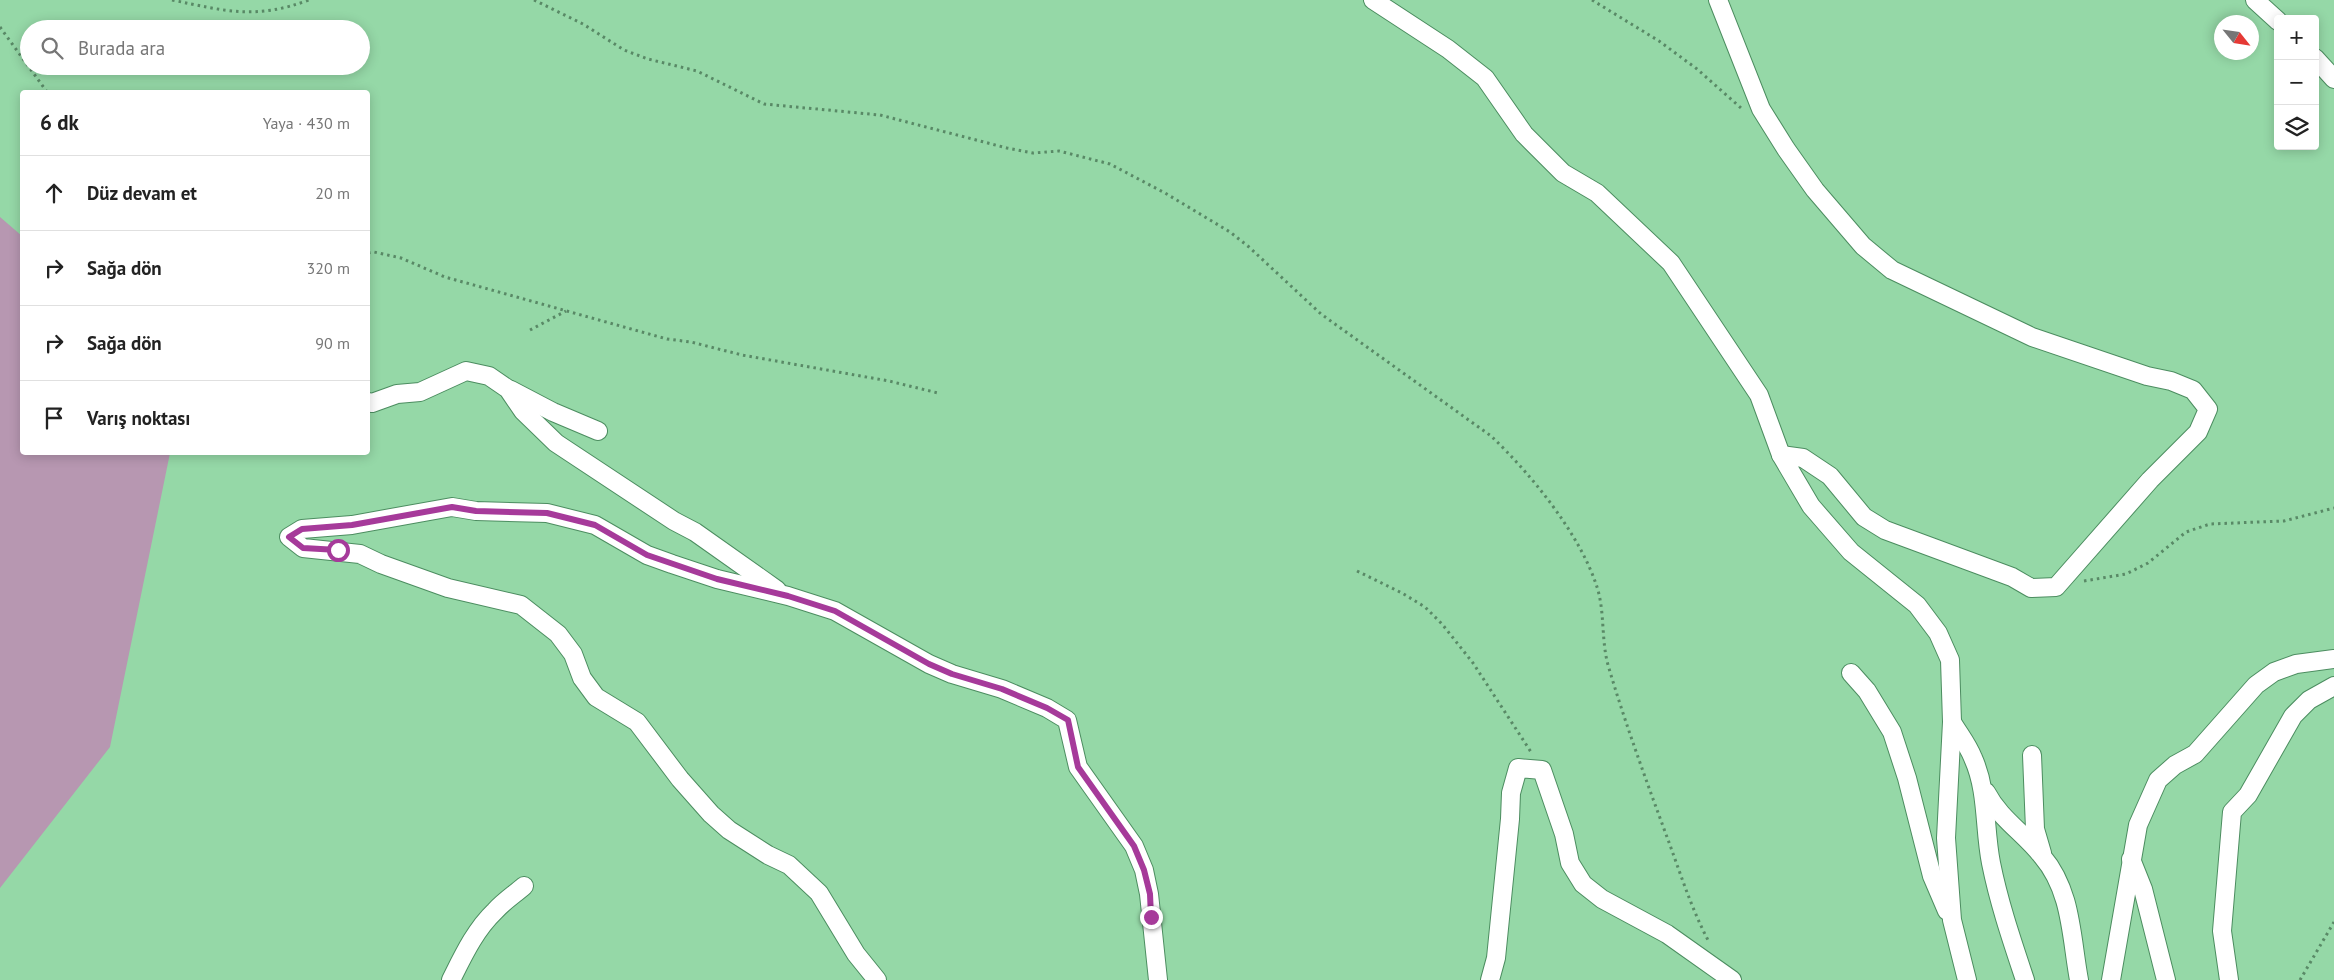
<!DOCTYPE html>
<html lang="tr">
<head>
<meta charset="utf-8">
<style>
  body { margin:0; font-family:"PT Sans",sans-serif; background:#f2f2f2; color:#222 }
  .controls { position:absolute; right:15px; top:15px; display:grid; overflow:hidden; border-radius:5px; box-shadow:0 2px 12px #0003 }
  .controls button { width:45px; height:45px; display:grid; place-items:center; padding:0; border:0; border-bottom:1px solid #e0e0e0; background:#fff; color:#222; font:25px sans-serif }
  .compass { position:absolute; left:2214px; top:15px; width:45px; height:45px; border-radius:50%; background:#fff; box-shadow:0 2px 12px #0003; rotate:120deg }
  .stop { position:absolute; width:15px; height:15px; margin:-11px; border:4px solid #a63a9a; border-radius:50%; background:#fff }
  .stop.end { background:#a63a9a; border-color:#fff; box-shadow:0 1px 5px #0008 }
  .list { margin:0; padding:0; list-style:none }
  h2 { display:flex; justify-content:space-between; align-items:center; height:65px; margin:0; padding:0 20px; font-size:21px }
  h2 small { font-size:16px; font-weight:400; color:#767676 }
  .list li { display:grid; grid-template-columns:32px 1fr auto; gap:15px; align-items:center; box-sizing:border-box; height:75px; padding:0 20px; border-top:1px solid #e0e0e0 }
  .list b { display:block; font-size:19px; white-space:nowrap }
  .list em { font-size:16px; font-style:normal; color:#767676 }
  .icon { flex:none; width:28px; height:28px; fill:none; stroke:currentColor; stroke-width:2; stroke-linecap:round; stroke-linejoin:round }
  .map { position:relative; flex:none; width:2334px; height:980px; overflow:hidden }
  .search { position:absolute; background:#fff; box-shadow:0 2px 12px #0003; left:20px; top:20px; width:350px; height:55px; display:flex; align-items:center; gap:12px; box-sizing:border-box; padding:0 18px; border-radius:28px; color:#767676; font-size:19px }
  .panel { position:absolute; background:#fff; box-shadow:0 2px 12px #0003; left:20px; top:90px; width:350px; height:365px; border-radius:5px }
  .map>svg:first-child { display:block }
</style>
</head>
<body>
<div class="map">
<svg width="2334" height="980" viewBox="0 0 2334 980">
  <rect width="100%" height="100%" fill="#95d8a7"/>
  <path fill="#b797b1" d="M0,217L22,236V452L170,453L110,747L0,888Z"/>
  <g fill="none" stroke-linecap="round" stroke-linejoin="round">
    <defs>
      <g id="minor">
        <path d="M1373,0L1448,49L1485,78L1524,134L1563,173L1597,193L1671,263L1759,395L1781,455L1811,506L1851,552L1917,605L1938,633L1950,660L1952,722L1946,838L1952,920L1967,980"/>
        <path d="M1718,0L1761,109L1786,149L1815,190L1863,246L1892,270L2032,337L2147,376L2171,381L2193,390L2208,409L2198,432L2150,480L2056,587L2031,588L2012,577L1885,530L1864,517L1830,476L1803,458L1781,455"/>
        <path d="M2255,0L2278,21"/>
        <path d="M2315,58L2334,79"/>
        <path d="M511,390L553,412L598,431"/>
        <path d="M368,402L372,403L397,394L420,392L466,371L489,376L508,389L523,411L556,443L674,521L695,532L777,590"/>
        <path d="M1851,673L1867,691L1892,732L1907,778L1932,876L1947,911"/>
        <path d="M1952,722C1959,734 1968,745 1973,758C1988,791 1984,828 1991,863C1999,903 2012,941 2025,980"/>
        <path d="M2032,755L2035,829L2042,853"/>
        <path d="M1986,792C2000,819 2024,833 2042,856C2072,891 2071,937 2079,980"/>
        <path d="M2131,859L2143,889L2166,980"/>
        <path d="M451,980C463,956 475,930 495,911C504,901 515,894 524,886"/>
        <path d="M877,980L856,954L819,893L789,865L768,855L729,830L711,814L680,779L637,722L596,697L582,678L573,654L558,634L521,605L448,588L381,564L360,554L303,548L289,537L302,529L352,525L452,507L476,511L547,513L595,525L647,555L672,564L717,579L788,596L835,611L929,664L952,674L1002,689L1047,708L1067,720L1078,767L1134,846L1144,870L1149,894L1158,980"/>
        <path d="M1490,980L1496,958L1510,819L1511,793L1518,768L1542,770L1564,834L1570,863L1583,884L1602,899L1667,934L1732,980"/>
        <path d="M2111,980L2138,825L2158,780L2175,765L2195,754L2256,685L2274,672L2296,664L2334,659"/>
        <path d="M2229,980L2222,931L2232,812L2248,795L2293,716L2309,700L2334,686"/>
      </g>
    </defs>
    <use href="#minor" stroke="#4c8d60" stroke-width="20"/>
    <g stroke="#598966" stroke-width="3" stroke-dasharray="2.5 4" stroke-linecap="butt">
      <path d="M172,0C226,11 255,20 309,0"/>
      <path d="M534,0L583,24L624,50L648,59L697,71L764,104L880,115L1007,148L1033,153L1059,151L1110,164L1165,193L1230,232L1249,247L1321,314L1491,436C1531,474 1580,534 1597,587C1605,612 1601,639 1608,665C1625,723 1646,780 1667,837C1680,872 1691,908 1709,942"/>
      <path d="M1592,0L1659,41L1697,69L1741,108"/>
      <path d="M0,27L47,92"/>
      <path d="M368,253L374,252L401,258L445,277L667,339L691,342L742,355L889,381L938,393"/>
      <path d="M530,330L566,311"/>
      <path d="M1357,571L1402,593L1425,607L1442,624L1473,663L1531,752"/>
      <path d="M2084,581L2126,574L2148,563L2186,532L2210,524L2284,521L2334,508"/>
      <path d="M2300,980L2334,922"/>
    </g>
    <use href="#minor" stroke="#fff" stroke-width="18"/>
  </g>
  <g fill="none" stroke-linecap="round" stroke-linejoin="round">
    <path stroke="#a63a9a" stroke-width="6" d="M338,550L303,548L289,537L302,529L352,525L452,507L476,511L547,513L595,525L647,555L717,579L788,596L835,611L929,664L952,674L1002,689L1047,708L1068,720L1078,767L1134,846L1144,870L1150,894L1151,917"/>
  </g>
</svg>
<div class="controls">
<button>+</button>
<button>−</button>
<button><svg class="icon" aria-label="layers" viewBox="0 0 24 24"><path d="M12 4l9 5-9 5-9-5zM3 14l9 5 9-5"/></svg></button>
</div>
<svg class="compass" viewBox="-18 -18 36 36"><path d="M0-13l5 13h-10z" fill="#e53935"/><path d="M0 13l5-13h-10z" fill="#767676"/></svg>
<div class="stop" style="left:338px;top:550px"></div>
<div class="stop end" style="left:1151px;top:917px"></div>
<div class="search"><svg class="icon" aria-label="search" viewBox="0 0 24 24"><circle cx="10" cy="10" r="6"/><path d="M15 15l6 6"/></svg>Burada ara</div>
<section class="panel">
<h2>6 dk<small>Yaya · 430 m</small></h2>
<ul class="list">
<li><svg class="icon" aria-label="ahead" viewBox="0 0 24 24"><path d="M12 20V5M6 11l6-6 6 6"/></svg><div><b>Düz devam et</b></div><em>20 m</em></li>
<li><svg class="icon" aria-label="right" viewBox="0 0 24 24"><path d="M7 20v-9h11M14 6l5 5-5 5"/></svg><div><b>Sağa dön</b></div><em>320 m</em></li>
<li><svg class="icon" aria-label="right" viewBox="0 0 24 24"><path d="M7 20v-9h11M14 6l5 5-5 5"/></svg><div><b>Sağa dön</b></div><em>90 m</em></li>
<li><svg class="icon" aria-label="arrive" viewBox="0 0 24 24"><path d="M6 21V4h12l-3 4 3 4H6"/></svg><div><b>Varış noktası</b></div></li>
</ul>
</section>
</div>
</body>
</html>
